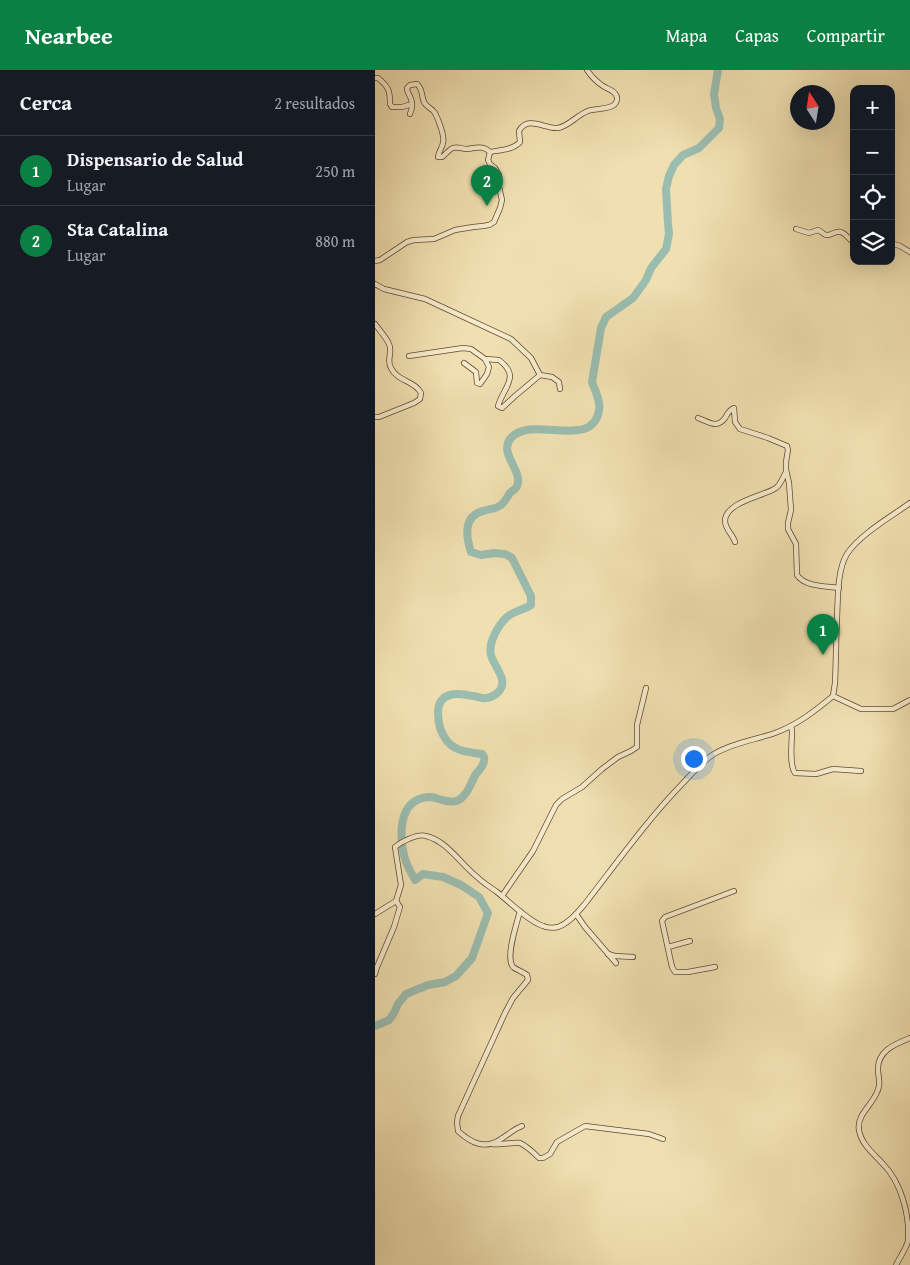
<!DOCTYPE html>
<html lang="es">
<head>
<meta charset="utf-8">
<style>
  body { margin:0; font-family:"Gentium Book Plus",serif; background:#20242c; color:#f1f3f6 }
  .controls { position:absolute; right:15px; top:15px; display:grid; overflow:hidden; border-radius:10px; box-shadow:0 5px 20px #0002 }
  .controls button { width:45px; height:45px; display:grid; place-items:center; padding:0; border:0; border-bottom:1px solid #363941; background:#171b24; color:#f1f3f6; font:25px sans-serif }
  .compass { position:absolute; left:415px; top:15px; width:45px; height:45px; border-radius:50%; background:#171b24; box-shadow:0 5px 20px #0002; rotate:348deg }
  .you { position:absolute; left:318px; top:688px; width:18px; height:18px; margin:-12px; border:4px solid #fff; border-radius:50%; background:#1a73e8; box-shadow:0 0 0 8px #1a73e833 }
  .badge { display:grid; place-items:center; width:32px; height:32px; border-radius:50%; background:#0b8043; color:#fff; font-size:16px; font-weight:700 }
  .pin { position:absolute; translate:-50% -41px; filter:drop-shadow(0 1px 2px #0008) }
  .pin::after { content:''; position:absolute; top:26px; width:18px; height:15px; background:inherit; clip-path:polygon(0 0,100% 0,50% 100%) }
  .list { margin:0; padding:0; list-style:none }
  h2 { display:flex; justify-content:space-between; align-items:center; height:65px; margin:0; padding:0 20px; font-size:21px }
  h2 small { font-size:16px; font-weight:400; color:#9ea1a6 }
  .list li { display:grid; grid-template-columns:32px 1fr auto; gap:15px; align-items:center; box-sizing:border-box; height:70px; padding:0 20px; border-top:1px solid #363941 }
  .list b { display:block; font-size:19px; white-space:nowrap }
  .list p { margin:0; font-size:16px; white-space:nowrap; color:#9ea1a6 }
  .list em { font-size:16px; font-style:normal; color:#9ea1a6 }
  .icon { flex:none; width:28px; height:28px; fill:none; stroke:currentColor; stroke-width:2; stroke-linecap:round; stroke-linejoin:round }
  .map { position:relative; flex:none; width:535px; height:1195px; overflow:hidden }
  header { display:flex; align-items:center; gap:30px; box-sizing:border-box; height:70px; padding:0 25px; background:#0b8043; color:#fff }
  header strong { font-size:24px }
  nav { display:flex; gap:28px; margin-inline-start:auto; font-size:18px }
  main { display:flex }
  aside { flex:1; background:#171b24 }
  .map>svg:first-child { display:block }
</style>
</head>
<body>
<header>
<strong>Nearbee</strong>
<nav><a>Mapa</a><a>Capas</a><a>Compartir</a></nav>
</header>
<main>
<aside>
<h2>Cerca<small>2 resultados</small></h2>
<ul class="list">
<li><span class="badge">1</span><div><b>Dispensario de Salud</b><p>Lugar</p></div><em>250 m</em></li>
<li><span class="badge">2</span><div><b>Sta Catalina</b><p>Lugar</p></div><em>880 m</em></li>
</ul>
</aside>
<div class="map">
<svg width="535" height="1195" viewBox="0 0 535 1195">
  <rect width="100%" height="100%" fill="#f0e0b1"/>
  <filter id="stains"><feTurbulence type="fractalNoise" baseFrequency=".004" numOctaves="4"/><feColorMatrix values="0 0 0 0 .2 0 0 0 0 .09 0 0 0 0 .02 0 0 0 .5 -.17"/></filter>
  <radialGradient id="worn" r=".72"><stop offset=".6" stop-color="#630" stop-opacity="0"/><stop offset="1" stop-color="#630" stop-opacity=".3"/></radialGradient>
  <path fill="#c0c087" stroke="#7a6a47" d="M437,553L460,555L458,570L436,569Z"/>
  <g fill="none" stroke-linecap="round" stroke-linejoin="round">
    <path stroke="#9bbdb0" stroke-width="8" d="M0,956L14,950L19,943L23,934L31,924L53,915L70,912L81,906L97,888L113,843L104,827L86,815L68,807L48,804L40,810C37,804 34,799 31,792C24,770 21,728 55,727C63,727 71,734 81,731C85,730 88,727 90,724C95,719 97,710 101,704C104,700 108,697 109,691C110,687 109,687 107,684C94,682 81,682 72,671C65,662 63,653 63,643C63,622 82,622 97,626C101,626 105,628 108,628C113,629 122,625 125,620C133,609 118,595 116,585C113,573 123,555 132,547C139,541 148,540 156,535V526L137,488L130,484L119,483L106,485L96,482C91,467 88,446 108,441C114,439 121,439 126,435C130,432 132,427 135,423C137,421 139,420 141,418C151,402 122,384 136,368C157,344 216,381 224,341C226,331 220,321 217,312L226,258L231,247L258,228L271,210L276,198L291,179L294,164L293,153L291,119L294,106L299,95L308,85L324,78L344,58L345,49L341,38L339,24L343,0"/>
    <defs>
      <g id="minor">
        <path d="M0,8H3C14,17 15,21 15,34L17,37H27L37,34"/>
        <path d="M35,44C37,39 38,34 36,29C35,25 32,23 32,18L35,15L42,14C48,19 46,25 49,32C51,37 57,38 60,43C63,49 70,66 68,73C67,78 64,81 63,87H67C70,85 73,81 76,79C81,75 86,79 92,79C101,78 108,75 115,82C125,80 138,80 145,72L144,61C153,45 169,59 183,58C194,56 202,45 213,41C221,38 231,40 239,35C242,32 243,28 241,25C239,20 232,19 228,16C222,12 216,6 212,0"/>
        <path d="M421,159L434,163L443,160C446,161 448,164 451,165C457,166 460,160 466,162C471,164 475,170 479,173"/>
        <path d="M516,173L525,176L535,182"/>
        <path d="M0,191L5,190L32,172L39,170L59,169L80,160L98,157L108,156L114,155L119,152L125,138L127,130L123,112L124,105L120,98L115,94L113,90L115,82"/>
        <path d="M0,214L9,219L50,229L136,269L156,288L165,305"/>
        <path d="M0,254C4,260 11,267 14,274C18,282 11,290 16,298C22,311 40,311 46,323L45,329L39,333L4,347H0"/>
        <path d="M34,286L88,278L96,279L110,289L124,290C146,307 129,316 123,336L127,338L140,326L165,305L177,307L184,312L185,319"/>
        <path d="M89,293L101,302L102,313L105,314L112,304L114,297L110,289"/>
        <path d="M323,348C334,352 342,359 350,348C353,343 354,340 359,338L360,352L365,359L393,368L412,376L413,380L411,392V400L414,413L416,440L413,453V459L421,474L422,505C430,517 451,516 464,518"/>
        <path d="M360,472C358,465 350,459 350,451C350,432 389,426 401,418C406,414 408,407 411,402"/>
        <path d="M458,626L486,639H518L535,630"/>
        <path d="M416,656L417,661C417,672 414,695 420,703L441,704L458,699L486,701"/>
        <path d="M127,826L158,781L181,735L187,729L207,717L227,699L243,687L256,681L262,677V655L271,618"/>
        <path d="M145,841C142,853 130,887 138,897C142,900 148,902 152,905L153,910L138,928L130,943L83,1046L82,1052L83,1061C96,1073 110,1080 126,1069C134,1064 139,1059 147,1056"/>
        <path d="M0,844L21,831L26,815L20,777C26,772 43,763 51,766C72,771 85,793 101,806C107,812 115,817 122,822C135,832 153,851 168,856C172,858 179,858 183,857C194,853 202,843 209,835C241,794 272,750 308,713C318,703 327,691 339,684C357,673 380,670 400,663C422,655 440,641 458,626L460,613C461,592 461,570 462,548C463,529 462,500 472,484C484,465 517,446 535,433"/>
        <path d="M201,844L210,857L241,893"/>
        <path d="M293,877L315,871"/>
        <path d="M233,884L240,886L258,887"/>
        <path d="M340,897L313,902H300L297,897L287,851L290,847L359,821"/>
        <path d="M0,904L2,897L19,857L25,837L21,831"/>
        <path d="M117,1074C123,1075 141,1072 145,1073C152,1076 158,1082 164,1088H168L175,1084L182,1072L210,1056L274,1064L288,1069"/>
        <path d="M521,1195C525,1187 531,1179 533,1171C535,1145 526,1112 508,1094C499,1084 486,1074 484,1060C481,1043 502,1032 504,1016C505,1011 503,1005 503,1000C502,981 520,974 535,968"/>
      </g>
    </defs>
    <use href="#minor" stroke="#644732" stroke-width="6"/>
    <use href="#minor" stroke="#f5ebcc" stroke-width="4.5"/>
  </g>
  <rect width="100%" height="100%" filter="url(#stains)"/>
  <rect width="100%" height="100%" fill="url(#worn)"/>
</svg>
<div class="controls">
<button>+</button>
<button>−</button>
<button><svg class="icon" aria-label="locate" viewBox="0 0 24 24"><circle cx="12" cy="12" r="6"/><path d="M12 2v4M12 18v4M2 12h4M18 12h4"/></svg></button>
<button><svg class="icon" aria-label="layers" viewBox="0 0 24 24"><path d="M12 4l9 5-9 5-9-5zM3 14l9 5 9-5"/></svg></button>
</div>
<svg class="compass" viewBox="-18 -18 36 36"><path d="M0-13l5 13h-10z" fill="#e53935"/><path d="M0 13l5-13h-10z" fill="#9ea1a6"/></svg>
<div class="you"></div>
<div class="pin badge" style="left:448px;top:585px">1</div>
<div class="pin badge" style="left:112px;top:136px">2</div>
</div>
</main>
</body>
</html>
